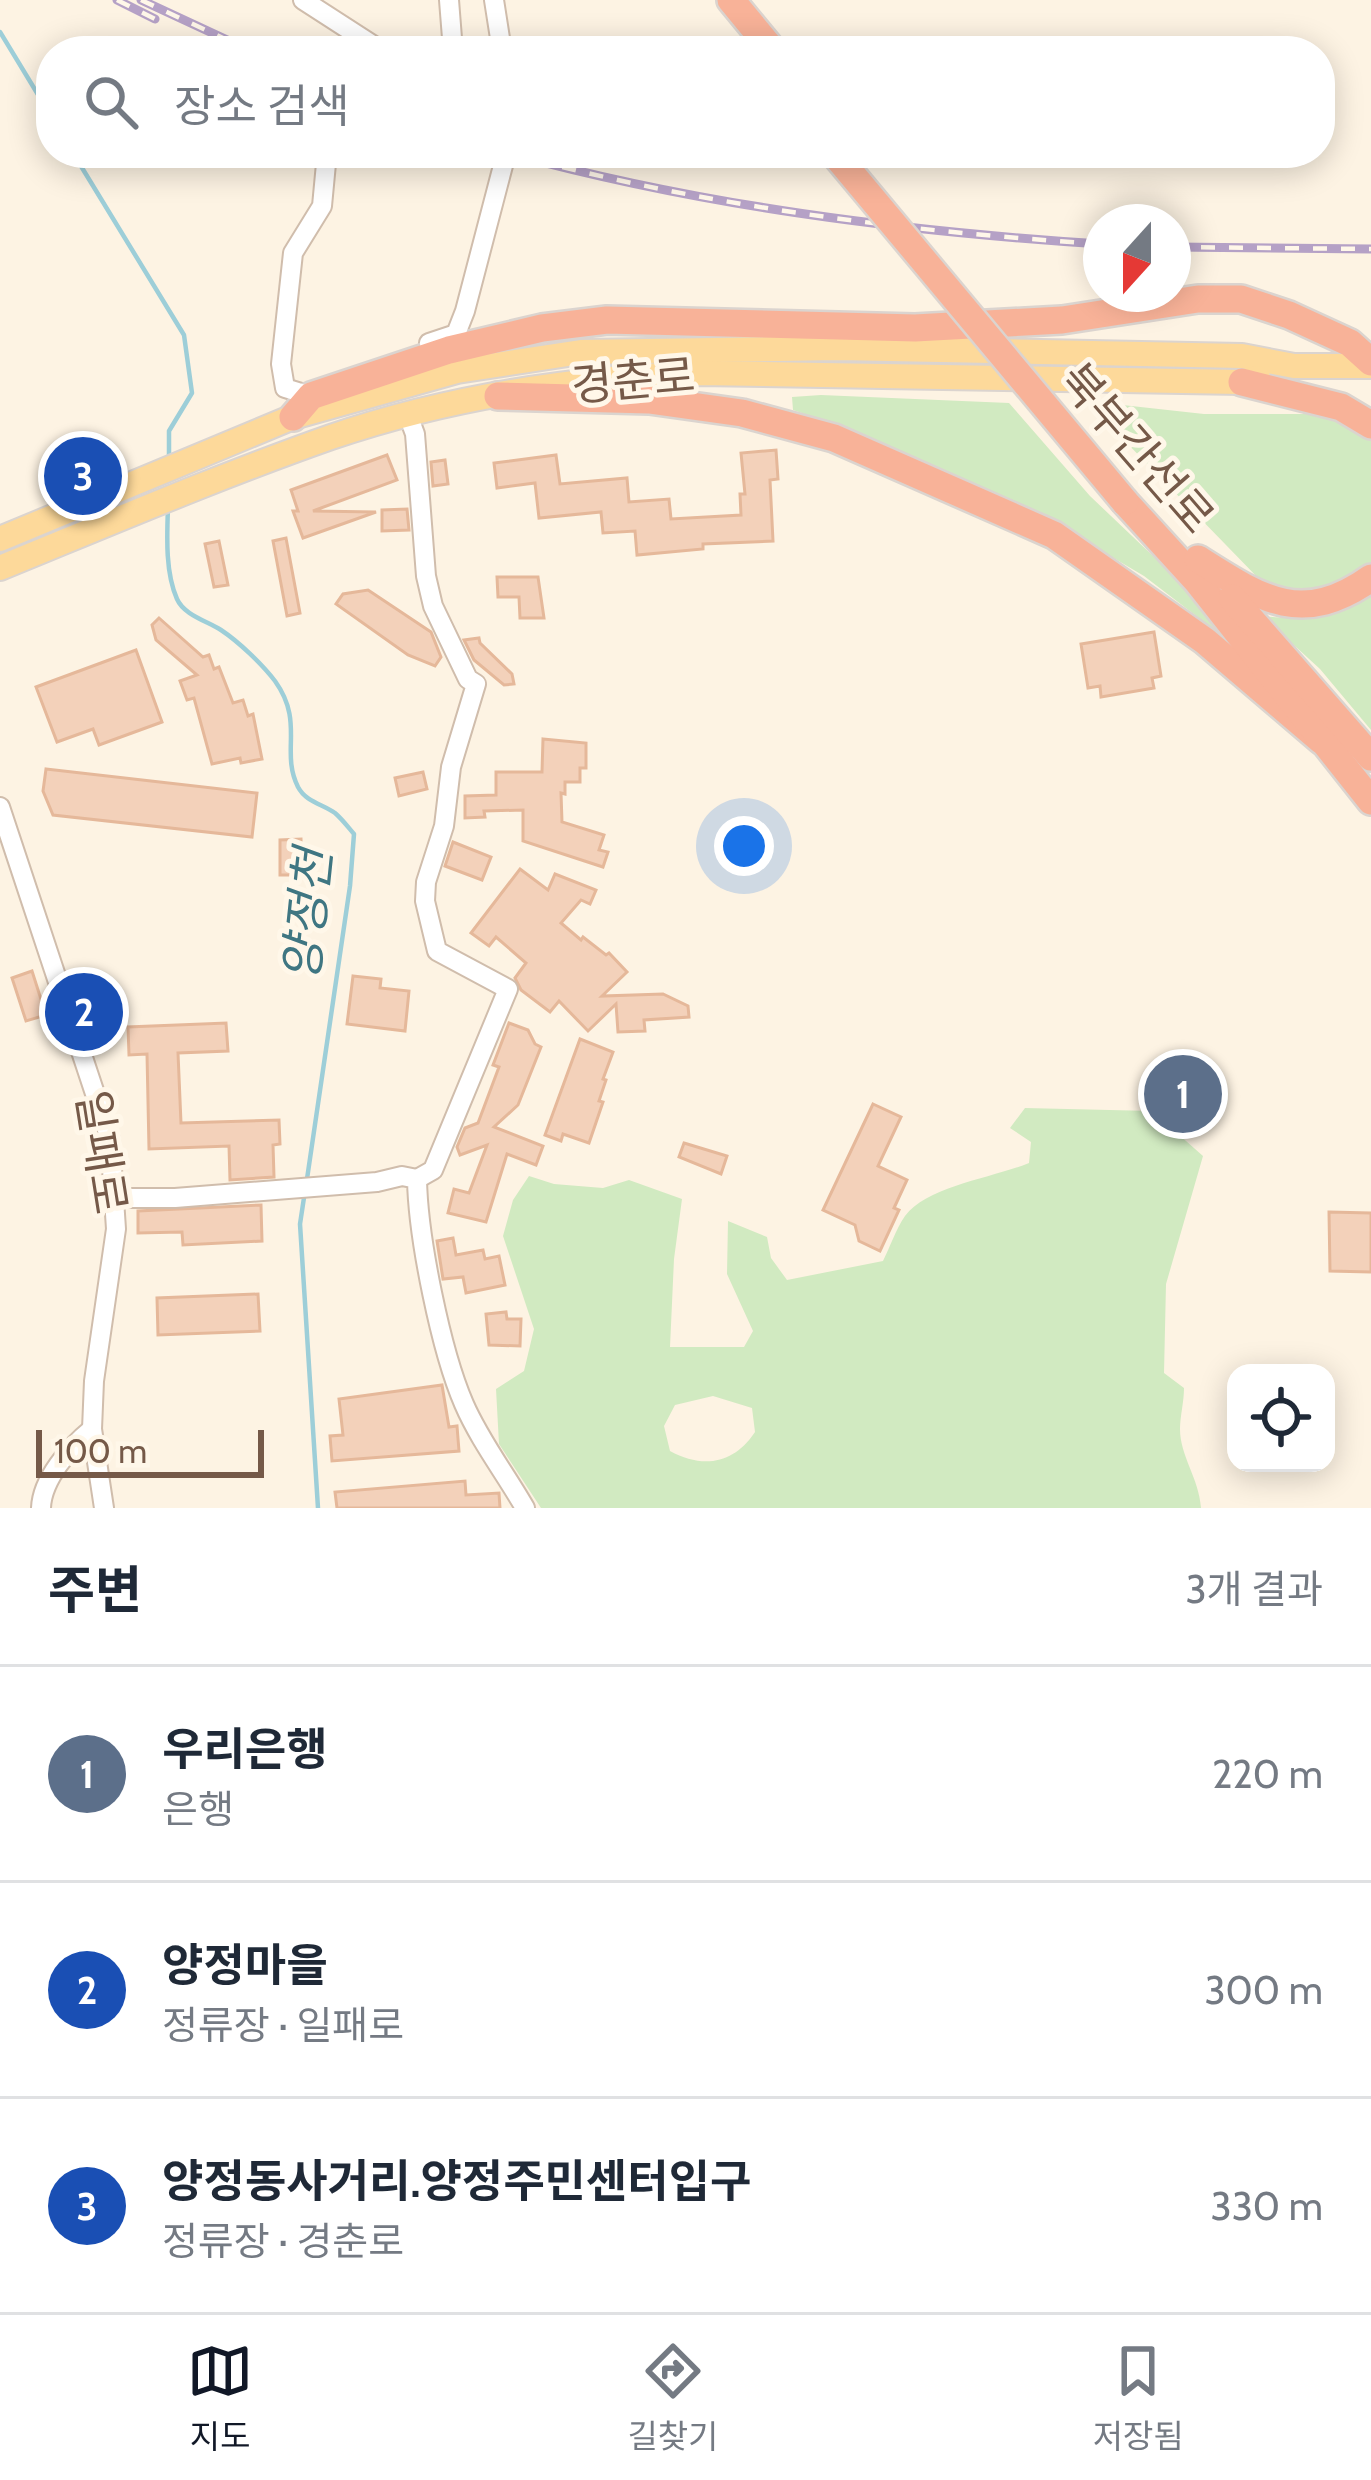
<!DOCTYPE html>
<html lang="ko">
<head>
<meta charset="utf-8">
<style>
  body { margin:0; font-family:Cabin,"Noto Sans KR",sans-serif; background:#f2f2f3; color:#1f2937 }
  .controls { position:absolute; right:36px; bottom:36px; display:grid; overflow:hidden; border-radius:24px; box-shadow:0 6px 30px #0003 }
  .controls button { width:108px; height:108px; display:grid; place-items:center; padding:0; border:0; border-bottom:3px solid #e0e1e3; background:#fff; color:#1f2937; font:60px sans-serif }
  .compass { position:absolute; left:1083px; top:204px; width:108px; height:108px; border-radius:50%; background:#fff; box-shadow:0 6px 30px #0003; rotate:201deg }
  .scale { position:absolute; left:36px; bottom:30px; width:228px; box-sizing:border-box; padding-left:12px; border:6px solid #755948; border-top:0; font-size:33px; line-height:42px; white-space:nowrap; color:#755948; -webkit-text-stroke:9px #fff7e9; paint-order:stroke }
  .you { position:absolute; left:744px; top:846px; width:42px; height:42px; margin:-30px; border:9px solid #fff; border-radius:50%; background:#1a73e8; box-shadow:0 0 0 18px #1a73e833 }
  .badge { display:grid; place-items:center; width:78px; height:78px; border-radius:50%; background:#111827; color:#fff; font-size:39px; font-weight:700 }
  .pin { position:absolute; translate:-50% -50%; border:6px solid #fff; box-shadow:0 3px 12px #0006 }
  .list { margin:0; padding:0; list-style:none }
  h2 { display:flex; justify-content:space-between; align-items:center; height:156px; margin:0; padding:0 48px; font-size:51px }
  h2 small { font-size:39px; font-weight:400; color:#747a83 }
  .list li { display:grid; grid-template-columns:78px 1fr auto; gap:36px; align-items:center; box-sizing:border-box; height:216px; padding:0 48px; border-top:3px solid #e0e1e3 }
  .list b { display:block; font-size:45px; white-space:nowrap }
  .list p { margin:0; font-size:39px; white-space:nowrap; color:#747a83 }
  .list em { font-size:39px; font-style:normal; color:#747a83 }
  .icon { flex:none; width:66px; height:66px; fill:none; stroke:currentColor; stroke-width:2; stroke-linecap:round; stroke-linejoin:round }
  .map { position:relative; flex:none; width:1371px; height:1508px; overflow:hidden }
  .search { position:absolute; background:#fff; box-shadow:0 6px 30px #0003; left:36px; right:36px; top:36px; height:132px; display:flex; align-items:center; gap:30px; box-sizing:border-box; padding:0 42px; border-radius:48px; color:#747a83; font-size:45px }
  .sheet { height:804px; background:#fff }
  nav { display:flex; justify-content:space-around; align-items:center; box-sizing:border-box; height:168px; border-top:3px solid #e0e1e3; background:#fff; font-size:33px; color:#747a83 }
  nav a { display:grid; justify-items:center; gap:6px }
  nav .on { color:#111827 }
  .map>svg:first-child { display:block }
</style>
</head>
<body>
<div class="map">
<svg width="1371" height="1508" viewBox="0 0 1371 1508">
  <rect width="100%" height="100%" fill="#fdf3e3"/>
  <g fill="#d1eac1" fill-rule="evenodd">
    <path d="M821,395L1009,403L1090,496L1173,575L1225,638L1144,576L1056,524L840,426L793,410L792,397Z"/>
    <path d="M1086,401L1204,414H1333L1371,434V568C1334,592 1302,599 1261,581Z"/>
    <path d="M1371,592V730L1320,669L1262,616C1307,621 1333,617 1371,592Z"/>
    <path d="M1025,1108L1152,1111L1203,1156L1166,1284L1164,1373L1184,1388C1184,1402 1180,1416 1180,1429C1180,1456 1199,1478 1201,1508H541L499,1444L496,1389L524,1371L534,1329L503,1236L513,1200L529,1176L554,1184L603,1188L629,1180L682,1199L674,1259L670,1347H744L753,1331L727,1274L728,1221L767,1237L771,1258L787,1280L883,1261C890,1247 896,1229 905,1216C928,1186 993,1178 1029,1163L1031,1142L1010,1128ZM713,1396L752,1408L755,1432C734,1464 703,1469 670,1451L664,1426L675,1405Z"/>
  </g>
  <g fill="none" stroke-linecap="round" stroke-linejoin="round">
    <g stroke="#9dced8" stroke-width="4.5">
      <path d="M0,32L51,116"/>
      <path d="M73,153L184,335L192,393L169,431V460"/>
      <path d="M168,507C167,535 165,572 177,599C184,615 207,621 221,630C239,642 262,664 275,681C305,723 280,751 298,787C306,802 322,804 335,813C342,819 348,827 354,834L350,886L307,1179"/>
      <path d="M305,1191L300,1224L318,1508"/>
    </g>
  </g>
  <g fill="#f3d1ba" stroke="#e5b89a" stroke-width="3">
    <path d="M776,450L778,479L770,480L773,541L703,544V549L637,555L635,531L603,533L601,512L539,518L535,483L497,488L494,463L556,455L560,484L627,478L629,502L669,499L671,519L741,515L740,494H745L741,453Z"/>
    <path d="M387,455L397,480L313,511L376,512L303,538L293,511H298L291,490Z"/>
    <path d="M445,460L448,484L433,486L431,462Z"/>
    <path d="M407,509L409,530L382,531V510Z"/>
    <path d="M286,538L300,613L287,616L273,541Z"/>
    <path d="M219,541L228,585L214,587L205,544Z"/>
    <path d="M497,577H538L544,618H520L519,597H498Z"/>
    <path d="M368,590L431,632L441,657L435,666L408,655L336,604L343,594Z"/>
    <path d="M159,618L203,657L209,655L214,669L219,667L233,703L243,700L248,716L253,714L262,759L241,763L240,758L212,764L194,698L187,700L180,681L197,675L156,640L152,625Z"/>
    <path d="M1154,632L1161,676L1152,678L1154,688L1101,697L1100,686L1088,688L1081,644Z"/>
    <path d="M479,638L480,643L512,674L514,684L504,685L474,660L464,640Z"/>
    <path d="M136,650L162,722L99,745L93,729L57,742L36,687Z"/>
    <path d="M543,739L586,743V768H580V782H565V794L561,793L562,822L604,835L599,850L608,852L603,867L523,841V810L484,811L485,817L465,818V796L496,795V772H542Z"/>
    <path d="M46,769L257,793L252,837L53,815L43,791Z"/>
    <path d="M423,772L427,789L399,796L395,778Z"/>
    <path d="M301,839L302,868H294V875H280V840Z"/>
    <path d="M453,842L491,857L482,880L445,866Z"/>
    <path d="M520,869L548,890L555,874L596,890L590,904L581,900L561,923L581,940L583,937L606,955L609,953L627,972L602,996L663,994L688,1006L689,1017L644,1020L645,1031L618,1032L616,1004L588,1031L559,1001L550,1012L521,990L515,978L526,963L496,937L489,946L471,933Z"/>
    <path d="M32,971L46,1015L26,1021L12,978Z"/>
    <path d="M353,976L381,979L380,988L409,991L405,1031L347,1024Z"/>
    <path d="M226,1023L228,1051L178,1053L181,1123L279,1120L280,1144L273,1145L274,1177L230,1180L229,1146L149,1149L147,1054L129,1055L128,1027Z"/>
    <path d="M509,1023L528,1030L535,1044L541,1047L518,1105L494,1127L543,1146L536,1165L507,1154L486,1222L448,1213L454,1189L469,1193L487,1145L460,1155L457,1147L465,1128L478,1123L499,1067L493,1065Z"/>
    <path d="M580,1039L613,1052L603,1079L606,1080L599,1101L603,1102L589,1143L563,1134L561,1141L545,1135Z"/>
    <path d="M873,1104L901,1117L878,1166L907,1180L894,1208L899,1210L880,1251L859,1241L855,1225L823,1210Z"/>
    <path d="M684,1143L727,1156L721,1174L679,1157Z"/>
    <path d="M261,1205L262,1241L183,1245L182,1232L138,1233V1211Z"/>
    <path d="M1329,1212L1371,1213V1272L1330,1271Z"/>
    <path d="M453,1238L456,1255L483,1250L485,1259L499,1256L505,1285L466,1293L463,1277L443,1279L437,1241Z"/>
    <path d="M258,1294L260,1331L158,1335L157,1298Z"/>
    <path d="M506,1312L507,1319H521L520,1346L489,1345L486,1314Z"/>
    <path d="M442,1385L449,1427L457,1426L459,1451L332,1461L330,1436L343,1435L339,1399Z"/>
    <path d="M465,1481L466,1495L499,1493L500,1508H337L335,1492Z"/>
  </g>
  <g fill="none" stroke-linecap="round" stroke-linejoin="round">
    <defs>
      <g id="minor">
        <path d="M303,0L382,51"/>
        <path d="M449,0L453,51"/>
        <path d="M494,0L502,51"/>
        <path d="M429,343L456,334L465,311L505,158"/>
        <path d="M313,392L311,396L285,388L281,364L293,253L322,206L327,153"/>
        <path d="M408,415L415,434L426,576L433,606L468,679L476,684L451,767L444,826L426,882L425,901L437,951L508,989L433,1170L417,1179"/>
        <path d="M0,807L110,1139L116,1229L94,1381L92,1429L104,1508"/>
        <path d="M114,1198H175L377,1182L402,1176L417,1179C418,1238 441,1351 464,1404C480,1441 505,1473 525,1508"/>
        <path d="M41,1508C42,1479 70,1447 92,1429"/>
      </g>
      <g id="major">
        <path d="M0,539L293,417L457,371L581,352L839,348L1242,356L1294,366H1371"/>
        <path d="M0,568C110,523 220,476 331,437C448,397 576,378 699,373L1242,382L1258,378"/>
      </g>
      <g id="highway">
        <path d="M731,0L773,51"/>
        <path d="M1242,382L1341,407L1371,425"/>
        <path d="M498,396L649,400L742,413L834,438L1054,535L1205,641L1321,740"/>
        <path d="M293,417L311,396L449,350L542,328L607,320L915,328L1062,320L1198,299H1241L1289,315L1350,343L1371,362"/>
        <path d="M1125,502L1197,581L1371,801"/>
        <path d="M1198,559C1261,599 1302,627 1371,578"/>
        <path d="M1232,598L1371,757"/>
      </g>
    </defs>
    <use href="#minor" stroke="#d0bdac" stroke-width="22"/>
    <use href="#major" stroke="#dbd4cf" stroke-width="28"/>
    <use href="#highway" stroke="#dbd4cf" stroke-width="32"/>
    <use href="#minor" stroke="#fff" stroke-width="18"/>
    <use href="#major" stroke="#fdd99a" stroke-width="24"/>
    <use href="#highway" stroke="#f8b298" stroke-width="27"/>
    <defs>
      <g id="rail">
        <path d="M117,0L155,19"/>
        <path d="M141,0L251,51"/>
        <path d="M508,153C703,206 899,231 1101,244"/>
        <path d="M1173,247L1371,249"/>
      </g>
    </defs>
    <use href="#rail" stroke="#b5a1c6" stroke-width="9"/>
    <use href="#rail" stroke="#fff7e9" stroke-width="4.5" stroke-dasharray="14" stroke-linecap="butt"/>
    <defs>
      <path id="highway-bridge" d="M834,153L1125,502"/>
    </defs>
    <use href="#highway-bridge" stroke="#dbd4cf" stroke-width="32" stroke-linecap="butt"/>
    <use href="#highway-bridge" stroke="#f8b298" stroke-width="27"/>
  </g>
  <g text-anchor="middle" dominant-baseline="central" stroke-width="10" stroke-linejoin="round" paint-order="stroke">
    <g font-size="45" fill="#755948" stroke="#fff7e9">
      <text transform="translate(633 380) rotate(-5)">경춘로</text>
      <text transform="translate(1137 448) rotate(49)">북부간선로</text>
      <text transform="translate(102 1152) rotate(81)">일패로</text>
    </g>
    <g font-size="48" font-style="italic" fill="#3f7682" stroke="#fff7e9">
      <text transform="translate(307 915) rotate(-84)">양정천</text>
    </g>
  </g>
</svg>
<div class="controls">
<button><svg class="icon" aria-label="locate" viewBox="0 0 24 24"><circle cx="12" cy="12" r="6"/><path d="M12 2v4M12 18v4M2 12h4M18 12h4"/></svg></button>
</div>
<svg class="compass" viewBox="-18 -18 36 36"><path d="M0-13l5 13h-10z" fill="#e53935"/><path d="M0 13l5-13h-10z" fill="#747a83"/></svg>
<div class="scale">100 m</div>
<div class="you"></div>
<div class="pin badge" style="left:1183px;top:1094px;background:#5c6f8a">1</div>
<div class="pin badge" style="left:84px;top:1012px;background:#1a4fb4">2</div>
<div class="pin badge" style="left:83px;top:476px;background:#1a4fb4">3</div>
<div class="search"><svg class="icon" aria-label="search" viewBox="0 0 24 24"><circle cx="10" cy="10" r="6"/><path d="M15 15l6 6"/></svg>장소 검색</div>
</div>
<section class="sheet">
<h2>주변<small>3개 결과</small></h2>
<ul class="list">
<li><span class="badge" style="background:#5c6f8a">1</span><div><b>우리은행</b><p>은행</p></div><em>220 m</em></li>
<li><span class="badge" style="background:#1a4fb4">2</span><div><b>양정마을</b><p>정류장 · 일패로</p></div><em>300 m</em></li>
<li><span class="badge" style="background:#1a4fb4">3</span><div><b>양정동사거리.양정주민센터입구</b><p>정류장 · 경춘로</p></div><em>330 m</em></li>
</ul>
</section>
<nav>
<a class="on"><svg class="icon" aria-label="map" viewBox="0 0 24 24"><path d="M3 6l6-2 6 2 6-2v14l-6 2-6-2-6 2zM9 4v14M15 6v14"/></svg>지도</a>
<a><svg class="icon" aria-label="directions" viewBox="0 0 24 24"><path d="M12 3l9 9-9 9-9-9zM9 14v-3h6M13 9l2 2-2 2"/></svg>길찾기</a>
<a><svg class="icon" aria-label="saved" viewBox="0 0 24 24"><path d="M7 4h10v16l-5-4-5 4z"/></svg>저장됨</a>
</nav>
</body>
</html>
